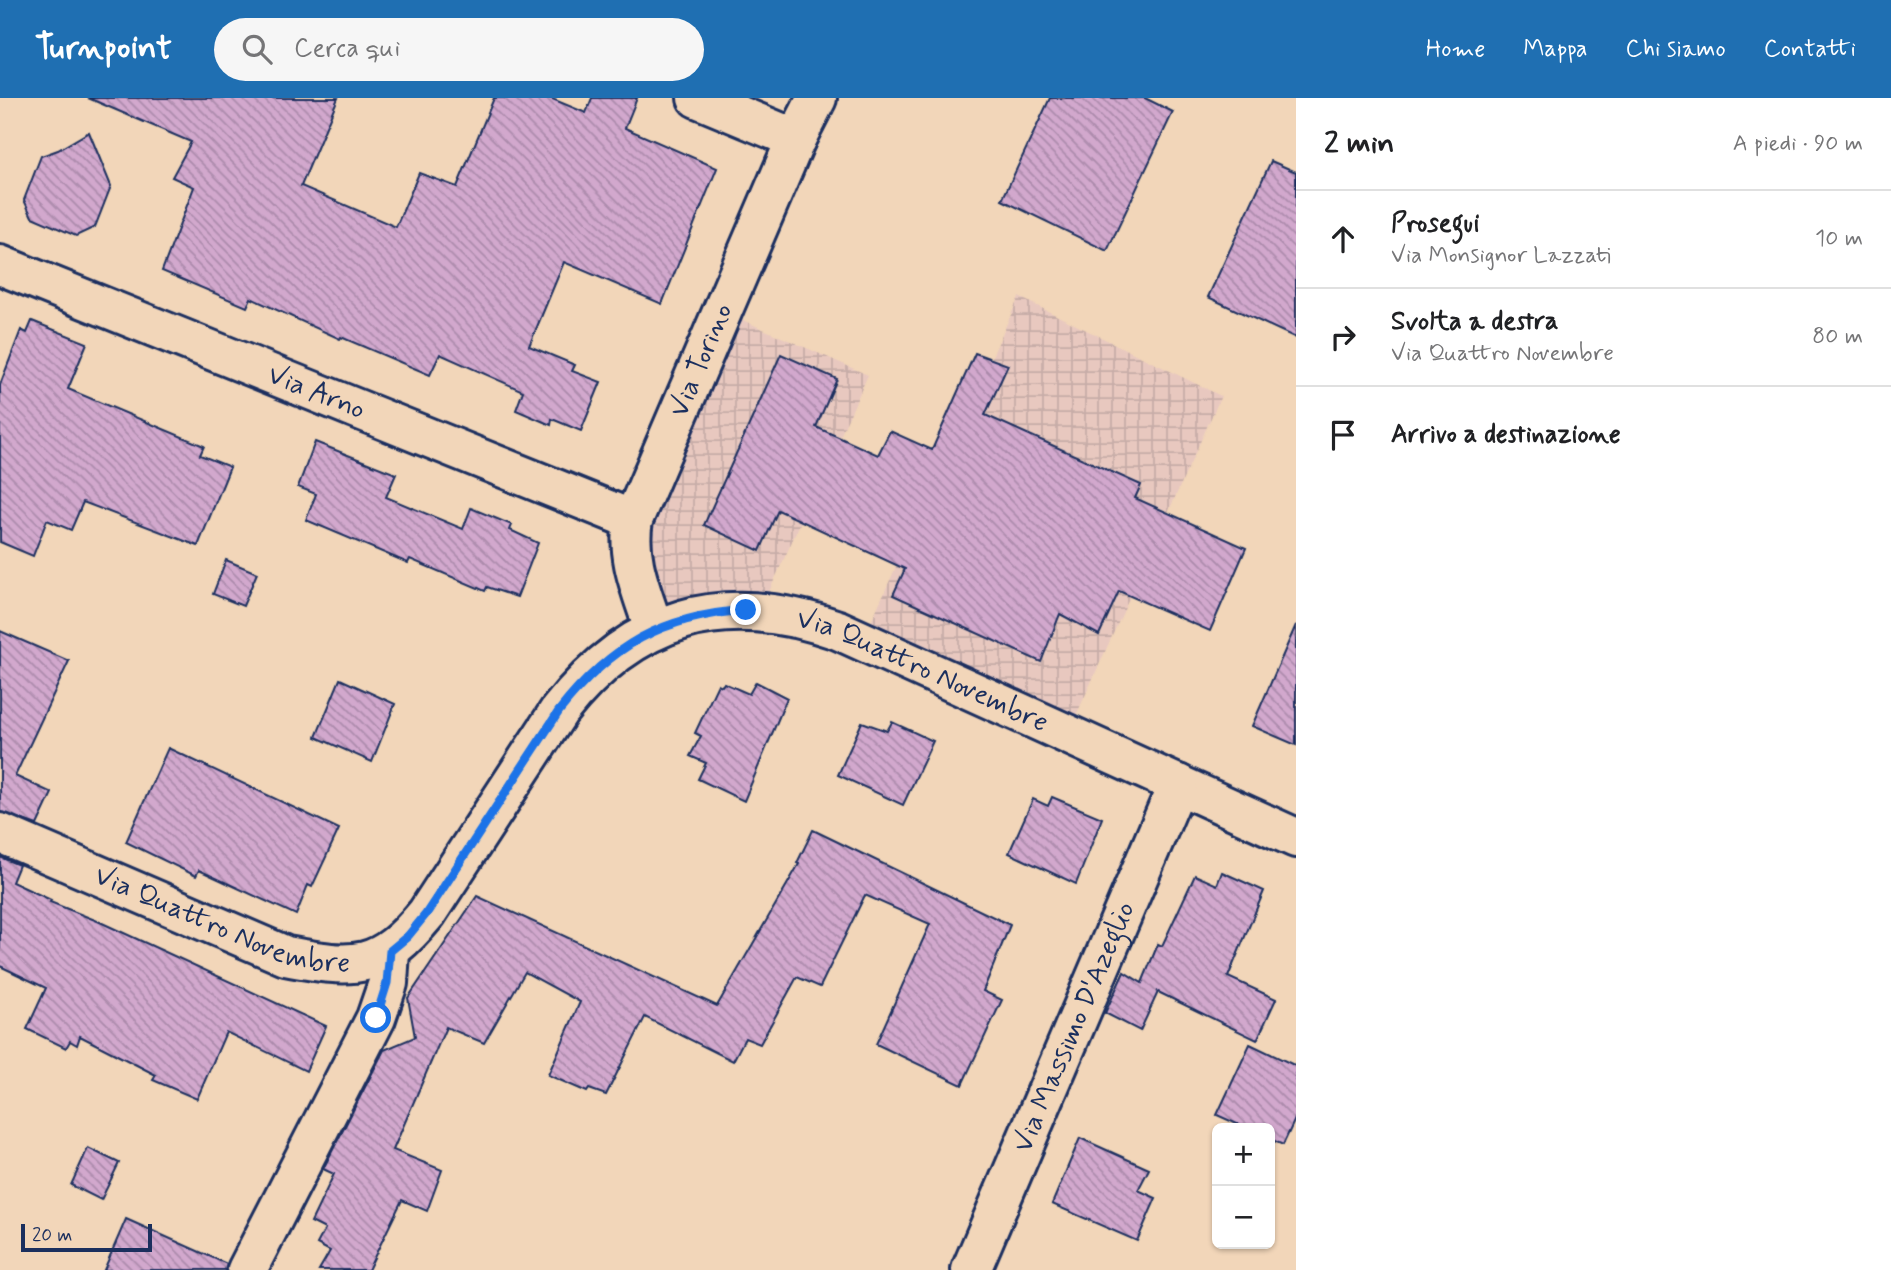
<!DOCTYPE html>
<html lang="it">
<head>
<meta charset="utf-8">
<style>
  body { margin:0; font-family:Mynerve,sans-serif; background:#f6f6f6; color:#202124 }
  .controls { position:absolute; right:21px; bottom:21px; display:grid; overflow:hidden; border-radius:10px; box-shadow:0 2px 5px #0004 }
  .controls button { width:63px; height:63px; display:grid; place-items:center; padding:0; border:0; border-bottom:2px solid #e0e0e0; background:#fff; color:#202124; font:35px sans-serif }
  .scale { position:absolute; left:21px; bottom:18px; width:131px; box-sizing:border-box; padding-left:7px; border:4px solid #1b2f5e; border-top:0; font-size:19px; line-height:24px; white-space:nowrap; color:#1b2f5e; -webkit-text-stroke:5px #f2d6b9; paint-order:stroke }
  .stop { position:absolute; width:21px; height:21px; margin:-16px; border:5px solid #1a73e8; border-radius:50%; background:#fff }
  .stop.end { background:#1a73e8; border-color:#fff; box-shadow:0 2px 7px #0008 }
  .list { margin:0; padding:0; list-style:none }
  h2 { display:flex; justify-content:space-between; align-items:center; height:91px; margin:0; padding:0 28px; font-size:30px }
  h2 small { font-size:23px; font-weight:400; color:#757577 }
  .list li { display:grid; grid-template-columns:46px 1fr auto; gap:21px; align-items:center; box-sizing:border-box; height:98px; padding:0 28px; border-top:2px solid #e0e0e0 }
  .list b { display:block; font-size:26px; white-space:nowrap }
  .list p { margin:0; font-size:23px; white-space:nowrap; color:#757577 }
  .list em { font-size:23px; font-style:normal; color:#757577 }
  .icon { flex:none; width:38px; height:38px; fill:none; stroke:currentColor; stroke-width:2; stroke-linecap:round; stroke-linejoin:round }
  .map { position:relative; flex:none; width:1296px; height:1172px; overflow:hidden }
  header { display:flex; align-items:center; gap:42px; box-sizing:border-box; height:98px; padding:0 35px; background:#1f6fb2; color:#fff }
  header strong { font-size:33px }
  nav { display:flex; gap:38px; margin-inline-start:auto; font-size:24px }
  .search { width:490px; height:63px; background:#f6f6f6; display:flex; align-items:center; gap:18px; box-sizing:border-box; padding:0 24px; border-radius:38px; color:#757577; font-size:26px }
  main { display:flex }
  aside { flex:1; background:#fff }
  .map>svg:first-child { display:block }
</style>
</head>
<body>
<header>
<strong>Turnpoint</strong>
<div class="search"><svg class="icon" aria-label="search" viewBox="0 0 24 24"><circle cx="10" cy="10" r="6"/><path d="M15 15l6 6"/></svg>Cerca qui</div>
<nav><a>Home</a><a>Mappa</a><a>Chi siamo</a><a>Contatti</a></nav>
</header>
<main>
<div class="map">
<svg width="1296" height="1172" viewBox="0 0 1296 1172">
  <defs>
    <pattern id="industrial-grid" width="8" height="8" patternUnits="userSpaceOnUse" patternTransform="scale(1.75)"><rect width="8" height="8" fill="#e8c8bf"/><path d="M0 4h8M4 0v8" fill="none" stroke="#c6aca7"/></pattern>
    <pattern id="building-back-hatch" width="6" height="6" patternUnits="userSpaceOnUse" patternTransform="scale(1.75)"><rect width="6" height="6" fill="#d2a8cd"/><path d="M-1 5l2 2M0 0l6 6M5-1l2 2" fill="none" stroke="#aa89aa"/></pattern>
  </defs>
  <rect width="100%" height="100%" fill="#f2d6b9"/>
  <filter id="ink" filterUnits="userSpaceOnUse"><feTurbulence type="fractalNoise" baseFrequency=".0143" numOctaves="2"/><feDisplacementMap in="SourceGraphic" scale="14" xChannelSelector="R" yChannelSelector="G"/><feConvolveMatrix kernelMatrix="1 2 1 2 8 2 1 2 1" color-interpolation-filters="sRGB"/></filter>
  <g filter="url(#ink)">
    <g fill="url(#industrial-grid)">
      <path d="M1019,199L1221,298L1070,631L864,539Z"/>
      <path d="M731,217L868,277L762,509L659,525L636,446Z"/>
    </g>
    <g fill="url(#building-back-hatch)" stroke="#1b2f5e" stroke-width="2">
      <path d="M88,0H338L301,88L396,129L419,75L457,89L494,0H550L586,15L592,0H637L625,30L717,70L662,206L564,164L529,248L575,267L572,273L601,284L581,333L552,321L551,327L516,312L523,293L440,256L430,277L341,239L340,241L251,200L247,209L162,173L194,89L172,79L191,44Z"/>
      <path d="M1050,0H1145L1173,14L1107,153L1002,102Z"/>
      <path d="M89,34L111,88L95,129L76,138L32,119L24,102L41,58L58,52Z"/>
      <path d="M1271,63L1296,74V240L1208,199Z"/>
      <path d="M32,223L87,245L68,291L204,348L200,357L230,369L198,448L83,404L71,432L47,422L33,458L0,444V287L21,232L27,235Z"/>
      <path d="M975,255L1008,267L985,317L1141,387L1135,400L1246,450L1210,533L1119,493L1099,537L1060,516L1041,564L893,497L905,471L778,412L760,453L704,427L781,256L837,281L816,329L878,357L890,333L932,352Z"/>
      <path d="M315,344L396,376L386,399L463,431L471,410L512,427L510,432L538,445L517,499L487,489L485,493L410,461L408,465L306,422L316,396L298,389Z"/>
      <path d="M226,462L257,475L243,508L213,496Z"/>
      <path d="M1296,527V647L1252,628Z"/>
      <path d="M0,533L69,563L15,678L52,695L37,727L0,714Z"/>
      <path d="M340,581L395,606L372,664L316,639Z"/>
      <path d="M756,584L787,600L744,703L698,681L706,665L690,658L701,638L695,635L718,586L722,588L724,585L749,596Z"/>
      <path d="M862,624L887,633L892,624L933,643L903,707L838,677Z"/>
      <path d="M168,650L339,731L312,789L308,787L296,817L199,772L196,778L126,744Z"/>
      <path d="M1052,699L1102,720L1076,786L1009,755L1033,701L1048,708Z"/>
      <path d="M813,732L1010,827L983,893L1002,902L962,987L876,946L930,826L865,797L820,889L797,879L760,946L745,940L733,963L645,919L606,997L589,991L587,994L548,977L580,904L525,874L484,945L446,929L393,1052L442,1072L427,1113L402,1102L368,1172H319L330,1153L317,1146L325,1131L311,1124L334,1076L323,1071L384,952L415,939L408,900L477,798L717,908L799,766L797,765Z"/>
      <path d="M0,759L19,767L12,784L51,802L50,804L100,824L326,928L306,973L226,934L197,1001L153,982L156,977L80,938L77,947L70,943L66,950L27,931L46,890L0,868Z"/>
      <path d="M1222,774L1264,793L1228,879L1276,901L1257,942L1156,893L1158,894L1140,933L1105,915L1124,874L1142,885L1158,846L1162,848L1195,777L1217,787Z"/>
      <path d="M1250,946L1296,968V1019L1283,1047L1270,1041V1030H1246L1217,1017Z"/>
      <path d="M1080,1040L1149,1071L1138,1092L1156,1100L1137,1143L1052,1106Z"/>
      <path d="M88,1050L119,1065L101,1102L71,1087Z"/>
      <path d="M126,1121L227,1166L225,1172H104Z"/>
    </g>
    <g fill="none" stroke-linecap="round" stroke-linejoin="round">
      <defs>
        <g id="minor">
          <path d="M697,0L796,41"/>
          <path id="s1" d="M0,167L633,422"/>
          <path id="s2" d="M654,532C643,496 626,461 633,422L796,41L817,0"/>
          <path id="s3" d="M0,735L286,858C356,871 379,873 427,815L559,613C634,517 723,492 838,532L1296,740"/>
          <path d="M247,1172L376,920L388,885L390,853"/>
          <path id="s4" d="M971,1172L1178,686"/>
        </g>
      </defs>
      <use href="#minor" stroke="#1b2f5e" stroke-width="44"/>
      <use href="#minor" stroke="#f2d6b9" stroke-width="38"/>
    </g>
  </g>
  <g fill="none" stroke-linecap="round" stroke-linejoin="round" filter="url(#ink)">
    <path stroke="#1a73e8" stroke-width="9" d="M376,920L387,885L390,853L408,838L426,816L559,613C611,547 662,518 746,512"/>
  </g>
  <g text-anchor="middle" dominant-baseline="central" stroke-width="6" stroke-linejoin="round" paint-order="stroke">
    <g font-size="28" fill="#1b2f5e" stroke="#f2d6b9">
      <text stroke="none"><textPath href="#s2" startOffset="287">Via Torino</textPath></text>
      <text stroke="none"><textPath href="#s1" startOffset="341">Via Arno</textPath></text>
      <text stroke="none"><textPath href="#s3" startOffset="1120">Via Quattro Novembre</textPath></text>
      <text stroke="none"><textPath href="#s3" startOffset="240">Via Quattro Novembre</textPath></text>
      <text stroke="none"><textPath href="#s4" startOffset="264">Via Massimo D'Azeglio</textPath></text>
    </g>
  </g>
</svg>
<div class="controls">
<button>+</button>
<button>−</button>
</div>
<div class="scale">20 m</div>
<div class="stop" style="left:376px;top:920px"></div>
<div class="stop end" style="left:746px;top:512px"></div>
</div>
<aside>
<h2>2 min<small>A piedi · 90 m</small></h2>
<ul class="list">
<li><svg class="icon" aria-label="ahead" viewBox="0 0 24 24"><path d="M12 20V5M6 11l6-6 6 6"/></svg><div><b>Prosegui</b><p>Via Monsignor Lazzati</p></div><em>10 m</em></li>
<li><svg class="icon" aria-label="right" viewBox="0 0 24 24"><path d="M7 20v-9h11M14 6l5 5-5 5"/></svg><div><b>Svolta a destra</b><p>Via Quattro Novembre</p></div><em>80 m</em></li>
<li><svg class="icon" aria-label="arrive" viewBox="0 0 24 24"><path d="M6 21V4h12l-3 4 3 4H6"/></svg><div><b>Arrivo a destinazione</b></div></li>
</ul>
</aside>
</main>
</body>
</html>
